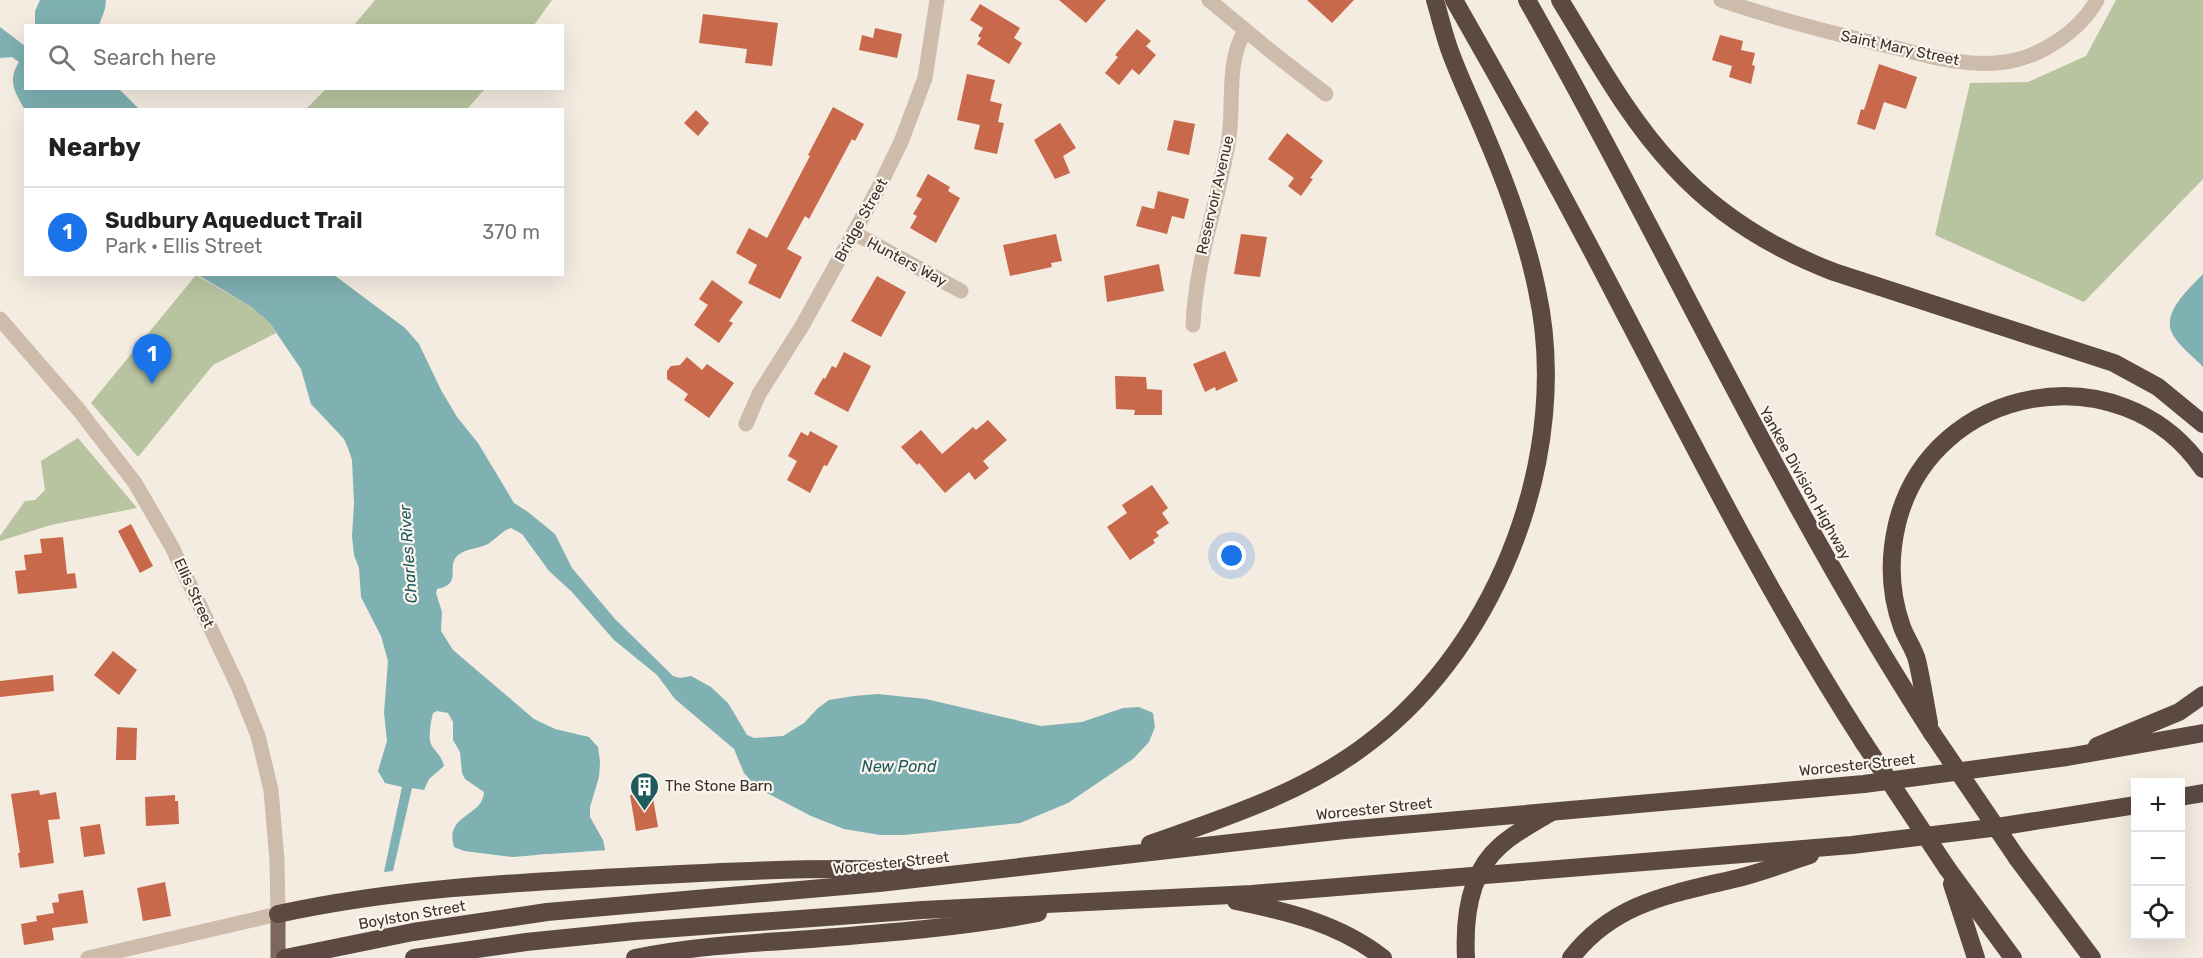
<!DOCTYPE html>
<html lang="en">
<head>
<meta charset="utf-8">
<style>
  body { margin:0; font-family:Rubik,sans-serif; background:#f6f6f6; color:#222 }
  .controls { position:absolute; right:18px; bottom:18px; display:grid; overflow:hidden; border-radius:0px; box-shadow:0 6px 24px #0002 }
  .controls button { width:54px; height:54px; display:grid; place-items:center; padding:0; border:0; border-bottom:2px solid #e0e0e0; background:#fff; color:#222; font:30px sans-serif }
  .you { position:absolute; left:1232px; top:556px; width:21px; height:21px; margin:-15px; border:4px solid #fff; border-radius:50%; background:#1a73e8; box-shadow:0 0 0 9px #1a73e833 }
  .badge { display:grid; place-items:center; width:39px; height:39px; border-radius:50%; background:#1a73e8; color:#fff; font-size:20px; font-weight:700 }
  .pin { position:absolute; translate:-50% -50px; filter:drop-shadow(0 2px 3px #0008) }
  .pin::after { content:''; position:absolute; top:32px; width:21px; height:18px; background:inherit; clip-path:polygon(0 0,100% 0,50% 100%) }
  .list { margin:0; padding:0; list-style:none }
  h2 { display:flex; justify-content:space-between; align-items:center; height:78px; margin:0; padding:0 24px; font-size:26px }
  h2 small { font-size:20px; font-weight:400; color:#767676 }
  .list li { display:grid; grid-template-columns:39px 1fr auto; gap:18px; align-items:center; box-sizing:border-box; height:90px; padding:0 24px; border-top:2px solid #e0e0e0 }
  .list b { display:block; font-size:22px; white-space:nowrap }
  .list p { margin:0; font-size:20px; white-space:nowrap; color:#767676 }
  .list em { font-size:20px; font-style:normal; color:#767676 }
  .icon { flex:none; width:33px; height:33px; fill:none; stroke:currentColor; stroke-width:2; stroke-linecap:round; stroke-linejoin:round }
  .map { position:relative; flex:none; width:2203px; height:958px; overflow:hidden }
  .search { position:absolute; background:#fff; box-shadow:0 6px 24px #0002; left:24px; top:24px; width:540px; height:66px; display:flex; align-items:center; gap:15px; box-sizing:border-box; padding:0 21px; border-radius:0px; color:#767676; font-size:22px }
  .panel { position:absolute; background:#fff; box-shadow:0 6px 24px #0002; left:24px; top:108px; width:540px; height:168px; border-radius:0px }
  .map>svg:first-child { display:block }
</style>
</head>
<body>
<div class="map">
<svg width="2203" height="958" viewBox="0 0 2203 958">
  <rect width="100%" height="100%" fill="#f4ebe1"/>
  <g fill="#b8c4a0">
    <path d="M375,0H552L534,25H354Z"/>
    <path d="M2116,0H2203V179L2084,302L1935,235L1970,83L2028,82L2086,56Z"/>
    <path d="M326,89V88L485,89L467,109H306Z"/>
    <path d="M196,275L250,306L269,322L276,333L213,365L138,457L91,403Z"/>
    <path d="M78,438L137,508L51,525L0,541V536L25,501L35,500L45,490L41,461Z"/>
  </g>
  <g fill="#7fb0b2">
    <path d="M40,0H106L105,9L99,25H35V11Z"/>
    <path d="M0,27L25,46L26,88L119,89L139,109L25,110C15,92 7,81 19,62L12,57L0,58Z"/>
    <path d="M2203,274V367C2194,357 2180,347 2173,335C2160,313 2190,288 2203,274Z"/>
    <path d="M198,275H334L405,328L419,344L441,390L457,417L478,443L514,503L528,512L555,534L572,568L615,619L673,676L680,678L691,676L711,687L728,703L747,735L754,738L783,736L804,723L818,708L829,700L854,696L878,694L926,699L1041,726L1082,722L1123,708L1139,707L1153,713L1155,727L1149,742L1133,759L1068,803L1020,823L904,835H880L844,829L811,816L765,792L753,783L744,773L734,749L675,699L657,675L614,640L571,591L549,571L522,534L511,528C503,530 496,539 488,544C479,549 465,548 457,556C446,568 463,584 437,589L436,593L442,612L441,631L453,650L534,719L555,729L589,737L598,747L600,762L599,777L590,807V817L603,840L627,958L548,854L513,857L464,851L454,847C444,814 483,817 484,792L465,779L462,773L460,752L453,740V722L448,713L437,711L433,713C431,721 428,736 431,744C435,752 442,756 444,766L429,779L424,790L412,788L393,871L384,872L402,787L385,783L378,771L387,741L384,713L388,661L381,636L361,597L359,568L354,555L352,536L354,504L352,460L348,448L344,439L311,404L301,369L269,322L250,306Z"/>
  </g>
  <path fill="#f4ebe1" d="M608,850L630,958H567L545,857L535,858V855Z"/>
  <g fill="#c8694b">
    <path d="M1059,0H1106L1086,23Z"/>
    <path d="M1307,0H1354L1332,23Z"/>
    <path d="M980,4L1020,28L1014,38L1022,43L1009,64L977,44L981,38L978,36L983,28L970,20Z"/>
    <path d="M703,14L778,23L772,66L745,63L747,49L699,43Z"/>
    <path d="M875,28L902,34L897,58L859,50L862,35L873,38Z"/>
    <path d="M1137,29L1151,41L1146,46L1156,55L1139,75L1132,69L1119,85L1105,73L1118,57L1115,55Z"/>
    <path d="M1720,35L1743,41L1741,50L1755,53L1752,65L1755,66L1751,84L1729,77L1732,66L1712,60Z"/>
    <path d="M1879,64L1917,77L1906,109L1884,102L1875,130L1857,124L1861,109L1864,110Z"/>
    <path d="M967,74L995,80L990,101L1002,104L998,122L1004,123L997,154L974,149L980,125L957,120Z"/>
    <path d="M833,107L864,124L855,141L852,139L809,219L805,216L787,249L802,257L780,299L748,283L757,265L736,253L749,228L767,238L810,156L808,155Z"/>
    <path d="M696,110L709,123L698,136L684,123Z"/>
    <path d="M1174,120L1195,124L1189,155L1167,150Z"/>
    <path d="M1060,123L1076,148L1063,156L1070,173L1055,179L1034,140Z"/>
    <path d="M1287,133L1323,161L1310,178L1313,179L1301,196L1288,186L1294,178L1268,159Z"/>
    <path d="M928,174L950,187L948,191L960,198L936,243L910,228L917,216L913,214L922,199L916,196Z"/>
    <path d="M1158,191L1189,199L1184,219L1172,216L1167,234L1136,226L1142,206L1154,209Z"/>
    <path d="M1056,234L1062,261L1051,263L1052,267L1010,276L1003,245Z"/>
    <path d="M1241,234L1267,237L1260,277L1234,274Z"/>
    <path d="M1159,264L1164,291L1107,302L1104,276Z"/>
    <path d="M877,276L906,292L881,337L851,321Z"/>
    <path d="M712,280L743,302L729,321L733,323L719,343L694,325L708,305L699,299Z"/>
    <path d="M1225,351L1238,381L1216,391L1215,387L1205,392L1193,364Z"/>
    <path d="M844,352L871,366L848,412L814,394L823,378L825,379L832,366L836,368Z"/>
    <path d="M687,357L702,370L707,364L734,383L709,418L684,400L688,394L667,379V371L671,366L680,365Z"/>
    <path d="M1115,376L1146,377L1147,389L1162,390V415H1134L1135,410L1116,409Z"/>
    <path d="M988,420L1007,440L983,461L989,468L975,480L969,472L945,493L919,463L917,465L901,447L921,430L942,454L973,427L976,430Z"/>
    <path d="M810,431L838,446L827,466L824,465L810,493L787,480L797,461L788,456L801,432L808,436Z"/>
    <path d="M1152,485L1168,508L1162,513L1169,523L1156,532L1159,536L1153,540L1155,543L1130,560L1107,527L1127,513L1122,505Z"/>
    <path d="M131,524L153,566L140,573L118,531Z"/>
    <path d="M63,537L67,574L75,573L77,588L18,594L15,571L26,570L24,555L42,553L40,539Z"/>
    <path d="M113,651L137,670L119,695L94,675Z"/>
    <path d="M53,675L54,691L0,697V681Z"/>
    <path d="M117,727L137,728L136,760H116Z"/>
    <path d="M39,790L40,795L56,792L60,819L48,820L54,863L20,868L18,853H20L11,794Z"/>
    <path d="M652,792L658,827L636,831L630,795Z"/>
    <path d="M175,795V801H178L179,824L146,826L145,797Z"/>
    <path d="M100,824L105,854L84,857L80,827Z"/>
    <path d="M165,882L171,916L143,921L137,888Z"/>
    <path d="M83,890L88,923L52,928L54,940L24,945L21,924L37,921L36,916L54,913L52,903L59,902L58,894Z"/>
  </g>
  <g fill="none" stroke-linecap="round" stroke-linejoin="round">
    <g stroke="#cdbbac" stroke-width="15">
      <path d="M1209,0L1273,53L1326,94"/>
      <path d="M1721,0C1776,19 1831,33 1888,46C1926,55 1966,68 2005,62C2041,57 2080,31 2097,0"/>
      <path d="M854,233L961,291"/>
      <path d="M0,319L78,409L135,483L172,547L238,686L258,736L271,790L277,860L278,914L88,958"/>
      <path d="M1193,325C1196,260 1217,207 1228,144C1235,107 1225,63 1245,31"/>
      <path d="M746,424L759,394L802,326L878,189L901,142L925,78L937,0"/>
    </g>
    <path stroke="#7d675c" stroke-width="15" d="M278,958V914"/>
    <g stroke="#5c4a42" stroke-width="18">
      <path d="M1454,0C1509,96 1562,193 1613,291C1693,444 1770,598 1864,743"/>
      <path d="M1527,0C1665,243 1780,498 1932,733"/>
      <path d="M1560,0C1595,57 1628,118 1674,167C1717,214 1774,249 1834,272L2114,363L2158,387L2203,424"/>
      <path d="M1929,723C1925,702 1922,681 1917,660C1914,649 1906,638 1902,627C1890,594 1889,558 1897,524C1931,383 2122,350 2203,469"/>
      <path d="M2097,746L2179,712L2203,695"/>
      <path d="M2180,797L2203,793"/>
      <path d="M1150,844C1227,817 1306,792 1371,741C1501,641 1572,450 1537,290C1526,236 1507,185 1485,134C1474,107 1460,79 1450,51C1444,35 1440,17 1435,0"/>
      <path d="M2017,858L2092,958"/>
      <path d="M1947,868L2013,958"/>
      <path d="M1952,884L1976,958"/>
      <path d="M1236,901C1289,912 1340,924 1383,958"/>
      <path d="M278,914C392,889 507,883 622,877C716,872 810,867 904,870"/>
      <path d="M285,958L413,932L547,912L879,883L1345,830L1864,784L2067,757L2203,733"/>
      <path d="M414,958L526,942L635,931L922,910L1252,894L1852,845L1991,828L2136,805"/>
      <path d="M635,958C693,946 752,943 811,939C888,933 963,927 1038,913"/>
      <path d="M1466,958C1464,919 1469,873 1500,846C1514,833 1533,823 1550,813"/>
      <path d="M1571,958C1613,903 1671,894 1734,879C1760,873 1785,863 1810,855"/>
    </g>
    <g stroke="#5c4a42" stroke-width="18">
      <path d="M1932,733L2017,858"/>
      <path d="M1864,743L1947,868"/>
    </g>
  </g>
  <defs>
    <symbol id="building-pin" viewBox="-11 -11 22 30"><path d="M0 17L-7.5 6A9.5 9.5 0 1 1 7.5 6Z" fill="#1f5a5e" stroke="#fbf5ee"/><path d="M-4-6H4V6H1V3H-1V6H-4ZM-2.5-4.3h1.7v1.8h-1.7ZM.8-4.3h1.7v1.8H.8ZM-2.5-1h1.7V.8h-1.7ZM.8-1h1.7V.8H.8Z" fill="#fff"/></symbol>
  </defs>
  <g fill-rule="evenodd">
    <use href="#building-pin" x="628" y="770" width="33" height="45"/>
  </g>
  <g text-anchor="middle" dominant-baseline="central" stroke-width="4.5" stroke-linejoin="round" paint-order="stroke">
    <g font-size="15" fill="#3b302b" stroke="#fbf5ee">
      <text transform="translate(1900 48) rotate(12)">Saint Mary Street</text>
      <text transform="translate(1215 195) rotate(-77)">Reservoir Avenue</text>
      <text transform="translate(861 220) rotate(-61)">Bridge Street</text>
      <text transform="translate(907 262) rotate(28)">Hunters Way</text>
      <text transform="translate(1805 483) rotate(61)">Yankee Division Highway</text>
      <text transform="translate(194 593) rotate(65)">Ellis Street</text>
      <text transform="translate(1857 765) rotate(-6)">Worcester Street</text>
      <text transform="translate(1374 809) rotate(-6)">Worcester Street</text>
      <text transform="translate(891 863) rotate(-6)">Worcester Street</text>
      <text transform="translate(412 915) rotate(-10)">Boylston Street</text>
    </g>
    <g font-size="15" fill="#3b302b" stroke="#fbf5ee" text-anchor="start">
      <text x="665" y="786">The Stone Barn</text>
    </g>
    <g font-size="16" font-style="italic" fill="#1f5a5e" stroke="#fbf5ee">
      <text transform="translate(408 554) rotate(-94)">Charles River</text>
      <text x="899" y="766">New Pond</text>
    </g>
  </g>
</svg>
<div class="controls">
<button>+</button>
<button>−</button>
<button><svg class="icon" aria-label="locate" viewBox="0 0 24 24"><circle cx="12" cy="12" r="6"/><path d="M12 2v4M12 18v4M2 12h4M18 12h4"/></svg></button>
</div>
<div class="you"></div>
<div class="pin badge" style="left:152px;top:384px">1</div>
<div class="search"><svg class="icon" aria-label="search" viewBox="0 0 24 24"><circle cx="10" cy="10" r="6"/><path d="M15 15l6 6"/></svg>Search here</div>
<section class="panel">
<h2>Nearby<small></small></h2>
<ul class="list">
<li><span class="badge">1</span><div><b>Sudbury Aqueduct Trail</b><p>Park · Ellis Street</p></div><em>370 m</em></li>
</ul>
</section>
</div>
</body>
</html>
